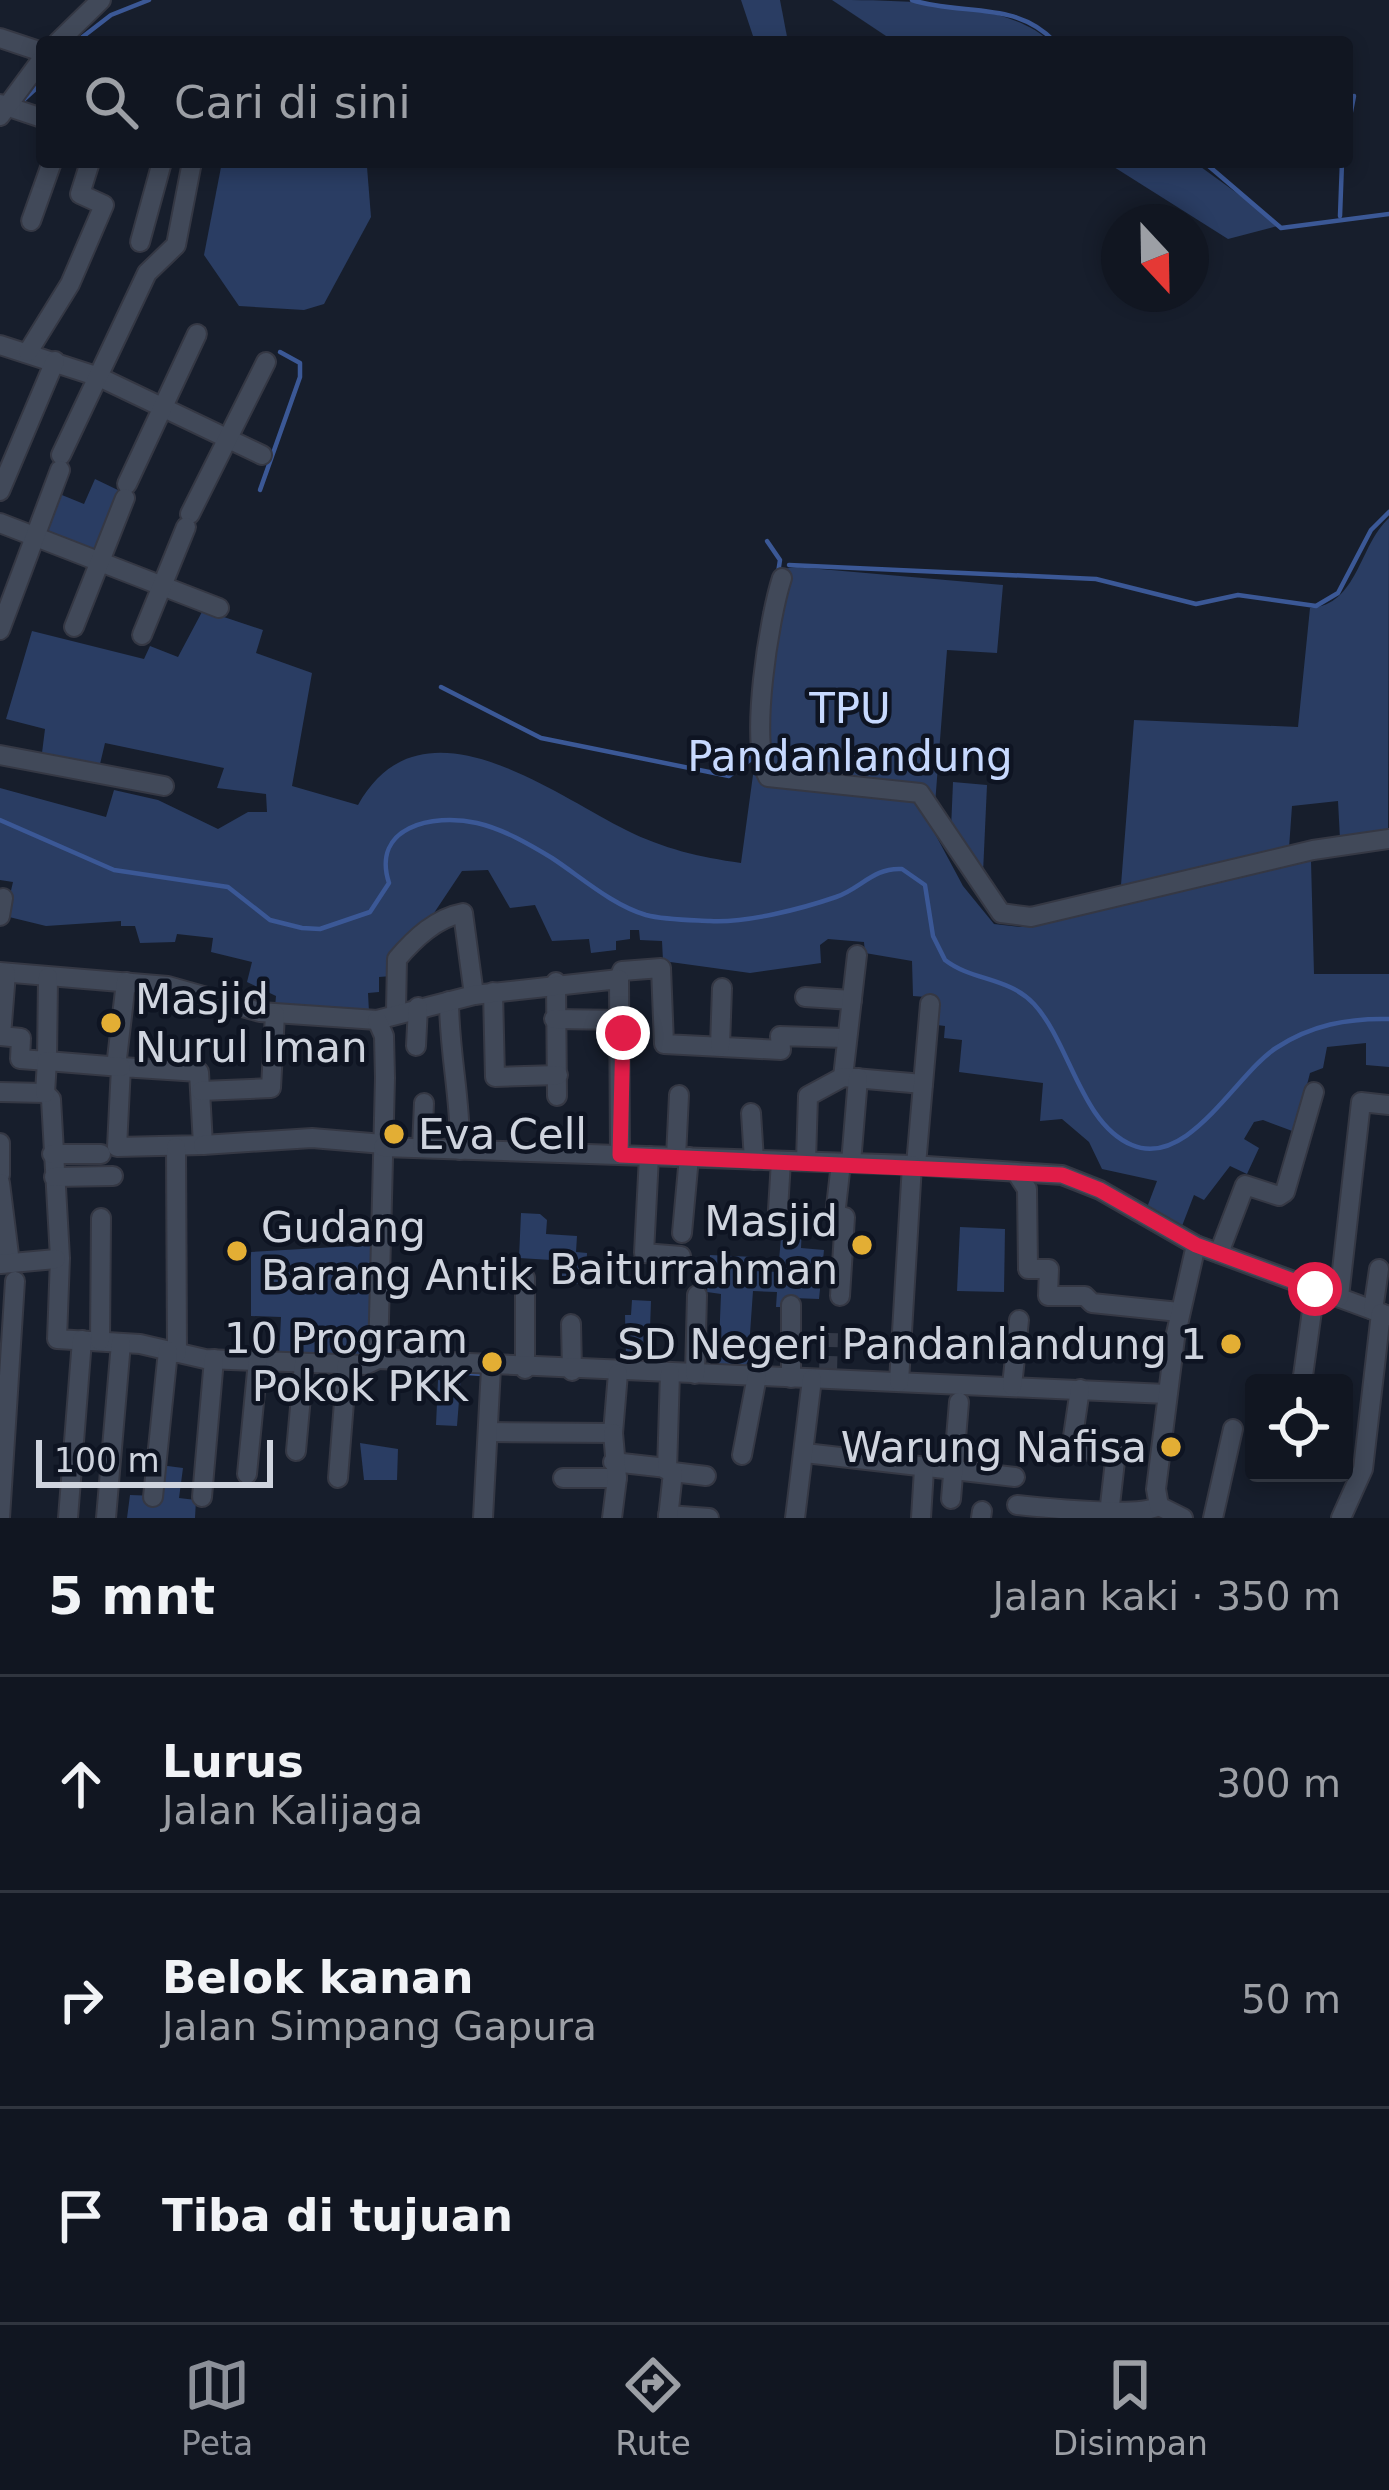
<!DOCTYPE html>
<html lang="id">
<head>
<meta charset="utf-8">
<style>
  body { margin:0; font-family:"DejaVu Sans",sans-serif; background:#1a1f2a; color:#f1f3f6 }
  .controls { position:absolute; right:36px; bottom:36px; display:grid; overflow:hidden; border-radius:12px; box-shadow:0 6px 18px #0003 }
  .controls button { width:108px; height:108px; display:grid; place-items:center; padding:0; border:0; border-bottom:3px solid #30353f; background:#111621; color:#f1f3f6; font:60px sans-serif }
  .compass { position:absolute; left:1101px; top:204px; width:108px; height:108px; border-radius:50%; background:#111621; box-shadow:0 6px 18px #0003; rotate:158deg }
  .scale { position:absolute; left:36px; bottom:30px; width:237px; box-sizing:border-box; padding-left:12px; border:6px solid #cfd4de; border-top:0; font-size:33px; line-height:42px; white-space:nowrap; color:#cfd4de; -webkit-text-stroke:9px #0e1422; paint-order:stroke }
  .stop { position:absolute; width:36px; height:36px; margin:-27px; border:9px solid #e11d48; border-radius:50%; background:#fff }
  .stop.end { background:#e11d48; border-color:#fff; box-shadow:0 3px 12px #0008 }
  .list { margin:0; padding:0; list-style:none }
  h2 { display:flex; justify-content:space-between; align-items:center; height:156px; margin:0; padding:0 48px; font-size:51px }
  h2 small { font-size:39px; font-weight:400; color:#9c9fa5 }
  .list li { display:grid; grid-template-columns:78px 1fr auto; gap:36px; align-items:center; box-sizing:border-box; height:216px; padding:0 48px; border-top:3px solid #30353f }
  .list b { display:block; font-size:45px; white-space:nowrap }
  .list p { margin:0; font-size:39px; white-space:nowrap; color:#9c9fa5 }
  .list em { font-size:39px; font-style:normal; color:#9c9fa5 }
  .icon { flex:none; width:66px; height:66px; fill:none; stroke:currentColor; stroke-width:2; stroke-linecap:round; stroke-linejoin:round }
  .map { position:relative; flex:none; width:1389px; height:1518px; overflow:hidden }
  .search { position:absolute; background:#111621; box-shadow:0 6px 18px #0003; left:36px; right:36px; top:36px; height:132px; display:flex; align-items:center; gap:30px; box-sizing:border-box; padding:0 42px; border-radius:12px; color:#9c9fa5; font-size:45px }
  .sheet { height:804px; background:#111621 }
  nav { display:flex; justify-content:space-around; align-items:center; box-sizing:border-box; height:168px; border-top:3px solid #30353f; background:#111621; font-size:33px; color:#9c9fa5 }
  nav a { display:grid; justify-items:center; gap:6px }
  nav .on { color:#8c9099 }
  .map>svg:first-child { display:block }
</style>
</head>
<body>
<div class="map">
<svg width="1389" height="1518" viewBox="0 0 1389 1518">
  <rect width="100%" height="100%" fill="#171e2c"/>
  <g fill="#2a3d63">
    <path d="M741,0H780L788,42H755Z"/>
    <path d="M832,0C889,0 1010,0 1050,42H895Z"/>
    <path d="M222,162H361L367,167L371,217L324,304L304,310L239,306L204,255Z"/>
    <path d="M1106,162H1194L1281,225L1228,239Z"/>
    <path d="M95,479L122,492L97,555L42,533L57,493L84,504Z"/>
    <path d="M1389,518L1388,831L1340,839L1338,801L1292,806L1289,848L1121,885L1134,720L1298,727L1310,608C1358,605 1359,545 1389,518Z"/>
    <path d="M797,567L1003,585L997,653L947,650L933,830L963,886L994,924L1020,927L1311,861L1314,974H1389V1067L1366,1065V1043L1327,1047L1323,1068L1310,1073L1295,1132L1263,1120L1254,1122L1244,1139L1259,1148L1247,1174L1230,1166L1204,1200L1194,1195L1182,1226L1146,1210L1157,1181L1102,1169L1089,1142L1062,1119L1040,1121L1043,1083L959,1072L962,1040L944,1038L945,1026L937,1025L939,998L913,996L912,961L865,953L864,942L828,939L820,945L821,963L750,973L663,961L662,941L640,940L639,930H630V939L616,941V950L591,953L589,939L552,941L535,905L510,908L488,870L462,871L392,976L379,977V992L368,993L369,1012L275,1007L276,996L247,982L252,962L211,952L213,938L177,934L175,942L140,943L135,926H121V921L46,926L5,916L13,882L0,880V788L106,817L114,790L158,800L218,829L248,812H267L266,794L217,788L224,768L105,743L100,764L42,753L45,729L6,719L32,631L144,659L150,646L178,657L203,610L263,630L256,653L312,673L292,786L358,805C421,692 550,792 626,830C664,849 699,857 741,863L780,577L782,569Z"/>
    <path d="M953,782L987,785L983,873L951,829Z"/>
    <path d="M521,1213L540,1214L547,1220L546,1234L577,1236L576,1252L587,1253L586,1283L550,1286L551,1260L519,1258Z"/>
    <path d="M782,1226L802,1227L801,1248L824,1250L819,1299L793,1298L791,1307H776L777,1292L753,1291L748,1362L742,1369H718L721,1294L707,1292L710,1255L755,1257L754,1271L778,1272Z"/>
    <path d="M960,1227L1005,1229L1004,1292L957,1291Z"/>
    <path d="M372,1245L368,1360L279,1358L281,1317L251,1316V1252Z"/>
    <path d="M632,1300L651,1301L649,1356H626L625,1315H631Z"/>
    <path d="M449,1374L461,1375L457,1426L436,1425L438,1380L448,1381Z"/>
    <path d="M360,1443L398,1449L397,1480H364Z"/>
    <path d="M160,1465L183,1468L179,1498L196,1500L195,1518H127L130,1495L157,1496Z"/>
  </g>
  <g fill="none" stroke-linecap="round" stroke-linejoin="round">
    <g stroke="#3b5896" stroke-width="4.5">
      <path d="M912,0C962,16 1016,0 1055,42"/>
      <path d="M76,42L111,15L149,0"/>
      <path d="M20,103L42,83"/>
      <path d="M1347,132L1354,96"/>
      <path d="M1204,162L1281,228L1389,214"/>
      <path d="M1340,216L1342,162"/>
      <path d="M260,490L300,377V363L280,352"/>
      <path d="M767,541L780,560L778,573"/>
      <path d="M789,565L1096,579L1196,604L1238,595L1316,606L1338,593L1371,530L1389,512"/>
      <path d="M765,612L771,588"/>
      <path d="M441,687L541,738L729,776L750,760L754,748"/>
      <path d="M0,820L114,870L228,887L270,920L302,928L320,929L370,912L389,883C371,827 432,813 477,823C503,829 529,844 552,858C581,877 612,905 646,915C665,920 690,920 710,921C747,923 801,909 836,897C860,889 874,867 902,869L925,885L933,936L945,960C972,981 1009,977 1034,1004C1070,1043 1081,1124 1132,1145C1188,1169 1236,1074 1276,1048C1311,1025 1348,1018 1389,1019"/>
      <path d="M401,1369L485,1374"/>
    </g>
    <path stroke="#333947" stroke-width="18" stroke-dasharray="18 9" stroke-linecap="butt" d="M828,1374L829,1333"/>
    <defs>
      <g id="minor">
        <path d="M0,38L42,52"/>
        <path d="M58,42L101,0"/>
        <path d="M0,104L42,118"/>
        <path d="M0,116L42,59"/>
        <path d="M31,221L52,162"/>
        <path d="M140,242L162,162"/>
        <path d="M0,345L99,377L262,455"/>
        <path d="M28,352L70,284L104,205L80,194L90,162"/>
        <path d="M61,455L147,273L176,245L192,162"/>
        <path d="M127,484L197,334"/>
        <path d="M0,491L55,361"/>
        <path d="M190,514L266,362"/>
        <path d="M0,523L219,608"/>
        <path d="M782,578C769,618 749,743 768,777L920,793L1001,913L1031,917L1313,850L1389,839"/>
        <path d="M74,627L125,498"/>
        <path d="M0,630L60,470"/>
        <path d="M142,635L186,527"/>
        <path d="M0,755L164,786"/>
        <path d="M0,916L3,898"/>
        <path d="M0,972L168,986L260,1012L377,1020"/>
        <path d="M6,973L1,1036L21,1038L20,1059L47,1061L48,977"/>
        <path d="M619,979L622,971L661,968L664,1044L781,1050L780,1036L845,1038"/>
        <path d="M556,982L557,1096"/>
        <path d="M493,992L495,1077L558,1075"/>
        <path d="M805,997L852,1000"/>
        <path d="M449,1001C449,1052 461,1100 460,1150"/>
        <path d="M396,1011L397,959C415,938 436,918 463,913L474,995"/>
        <path d="M554,1019L623,1020"/>
        <path d="M377,1020L474,995L619,979L620,1155"/>
        <path d="M377,1020L384,1036L385,1078L378,1359"/>
        <path d="M416,1046L418,1007"/>
        <path d="M720,1046L722,988"/>
        <path d="M116,1067L126,982"/>
        <path d="M121,1067L199,1072L203,1145L117,1147Z"/>
        <path d="M843,1077L857,955"/>
        <path d="M201,1091L271,1088L275,1014"/>
        <path d="M0,1092L45,1093L51,1099L60,1258L57,1339L140,1344L205,1359L365,1365L378,1359"/>
        <path d="M45,1093L47,1061L121,1067"/>
        <path d="M751,1113L754,1160"/>
        <path d="M0,1143V1175"/>
        <path d="M203,1145L312,1138L383,1144"/>
        <path d="M176,1147L177,1353"/>
        <path d="M383,1147L912,1165L1062,1175L1100,1190L1196,1245L1389,1316"/>
        <path d="M422,1148L424,1103"/>
        <path d="M52,1154H101"/>
        <path d="M649,1156L644,1253L681,1256"/>
        <path d="M676,1157L679,1095"/>
        <path d="M806,1161L808,1096L843,1077L923,1084"/>
        <path d="M851,1163L858,1078"/>
        <path d="M916,1165L930,1004"/>
        <path d="M1016,1172L1027,1189L1028,1269H1049L1048,1296H1085L1092,1303L1179,1312"/>
        <path d="M54,1177L113,1176"/>
        <path d="M0,1183L10,1263"/>
        <path d="M777,1226L781,1161"/>
        <path d="M682,1233L689,1157"/>
        <path d="M1219,1253L1245,1185L1279,1196L1285,1192L1314,1092"/>
        <path d="M1,1264L56,1259"/>
        <path d="M525,1278V1369"/>
        <path d="M840,1296L845,1217L835,1216L841,1163"/>
        <path d="M1339,1297L1361,1102L1389,1105"/>
        <path d="M791,1305V1378"/>
        <path d="M1373,1310L1379,1269"/>
        <path d="M571,1324L572,1371"/>
        <path d="M100,1341L101,1218"/>
        <path d="M378,1359L1167,1394"/>
        <path d="M695,1374L697,1295"/>
        <path d="M899,1382L912,1165"/>
        <path d="M1302,1383L1315,1289"/>
        <path d="M1012,1386L1019,1320"/>
        <path d="M1080,1389L1071,1450L1116,1452L1109,1514"/>
        <path d="M488,1432L613,1433L618,1373"/>
        <path d="M296,1451L304,1364"/>
        <path d="M805,1453L1015,1477"/>
        <path d="M742,1455L757,1376"/>
        <path d="M613,1462L667,1468"/>
        <path d="M673,1472L706,1476"/>
        <path d="M247,1474L258,1361"/>
        <path d="M338,1478L347,1364"/>
        <path d="M563,1478H617"/>
        <path d="M153,1497L168,1351"/>
        <path d="M202,1497L214,1359"/>
        <path d="M951,1499L959,1402"/>
        <path d="M1017,1505C1048,1508 1138,1518 1159,1506"/>
        <path d="M668,1515L709,1518"/>
        <path d="M0,1518L15,1281"/>
        <path d="M68,1518L82,1340"/>
        <path d="M106,1518L121,1343"/>
        <path d="M483,1518L491,1368"/>
        <path d="M612,1518L617,1478L613,1433"/>
        <path d="M668,1518L673,1472L667,1470L670,1373"/>
        <path d="M795,1518L812,1379"/>
        <path d="M921,1518L924,1469"/>
        <path d="M981,1518L982,1511"/>
        <path d="M1183,1518L1159,1506L1156,1489L1175,1338L1196,1245"/>
        <path d="M1213,1518L1233,1429"/>
        <path d="M1341,1518L1363,1469L1381,1313"/>
      </g>
    </defs>
    <use href="#minor" stroke="#353844" stroke-width="22"/>
    <use href="#minor" stroke="#414959" stroke-width="18"/>
  </g>
  <g fill="none" stroke-linecap="round" stroke-linejoin="round">
    <path stroke="#e11d48" stroke-width="15" d="M623,1033L620,1155L1062,1175L1100,1190L1196,1245L1315,1289"/>
  </g>
  <g fill="#e3ae34" stroke="#0e1422" stroke-width="4.5">
    <circle cx="111" cy="1023" r="12"/>
    <circle cx="394" cy="1134" r="12"/>
    <circle cx="862" cy="1245" r="12"/>
    <circle cx="237" cy="1251" r="12"/>
    <circle cx="1231" cy="1344" r="12"/>
    <circle cx="492" cy="1362" r="12"/>
    <circle cx="1171" cy="1447" r="12"/>
  </g>
  <g text-anchor="middle" dominant-baseline="central" stroke-width="9" stroke-linejoin="round" paint-order="stroke">
    <g font-size="42" fill="#c7d9fe" stroke="#0e1422">
      <text x="850" y="708">TPU<tspan x="850" dy="48">Pandanlandung</tspan></text>
    </g>
    <g font-size="42" fill="#cfd4de" stroke="#0e1422" text-anchor="end">
      <text x="135" y="999" text-anchor="start">Masjid<tspan x="135" dy="48">Nurul Iman</tspan></text>
      <text x="418" y="1134" text-anchor="start">Eva Cell</text>
      <text x="838" y="1221">Masjid<tspan x="838" dy="48">Baiturrahman</tspan></text>
      <text x="261" y="1227" text-anchor="start">Gudang<tspan x="261" dy="48">Barang Antik</tspan></text>
      <text x="468" y="1338">10 Program<tspan x="468" dy="48">Pokok PKK</tspan></text>
      <text x="1207" y="1344">SD Negeri Pandanlandung 1</text>
      <text x="1147" y="1447">Warung Nafisa</text>
    </g>
  </g>
</svg>
<div class="controls">
<button><svg class="icon" aria-label="locate" viewBox="0 0 24 24"><circle cx="12" cy="12" r="6"/><path d="M12 2v4M12 18v4M2 12h4M18 12h4"/></svg></button>
</div>
<svg class="compass" viewBox="-18 -18 36 36"><path d="M0-13l5 13h-10z" fill="#e53935"/><path d="M0 13l5-13h-10z" fill="#9c9fa5"/></svg>
<div class="scale">100 m</div>
<div class="stop" style="left:1315px;top:1289px"></div>
<div class="stop end" style="left:623px;top:1033px"></div>
<div class="search"><svg class="icon" aria-label="search" viewBox="0 0 24 24"><circle cx="10" cy="10" r="6"/><path d="M15 15l6 6"/></svg>Cari di sini</div>
</div>
<section class="sheet">
<h2>5 mnt<small>Jalan kaki · 350 m</small></h2>
<ul class="list">
<li><svg class="icon" aria-label="ahead" viewBox="0 0 24 24"><path d="M12 20V5M6 11l6-6 6 6"/></svg><div><b>Lurus</b><p>Jalan Kalijaga</p></div><em>300 m</em></li>
<li><svg class="icon" aria-label="right" viewBox="0 0 24 24"><path d="M7 20v-9h11M14 6l5 5-5 5"/></svg><div><b>Belok kanan</b><p>Jalan Simpang Gapura</p></div><em>50 m</em></li>
<li><svg class="icon" aria-label="arrive" viewBox="0 0 24 24"><path d="M6 21V4h12l-3 4 3 4H6"/></svg><div><b>Tiba di tujuan</b></div></li>
</ul>
</section>
<nav>
<a class="on"><svg class="icon" aria-label="map" viewBox="0 0 24 24"><path d="M3 6l6-2 6 2 6-2v14l-6 2-6-2-6 2zM9 4v14M15 6v14"/></svg>Peta</a>
<a><svg class="icon" aria-label="directions" viewBox="0 0 24 24"><path d="M12 3l9 9-9 9-9-9zM9 14v-3h6M13 9l2 2-2 2"/></svg>Rute</a>
<a><svg class="icon" aria-label="saved" viewBox="0 0 24 24"><path d="M7 4h10v16l-5-4-5 4z"/></svg>Disimpan</a>
</nav>
</body>
</html>
